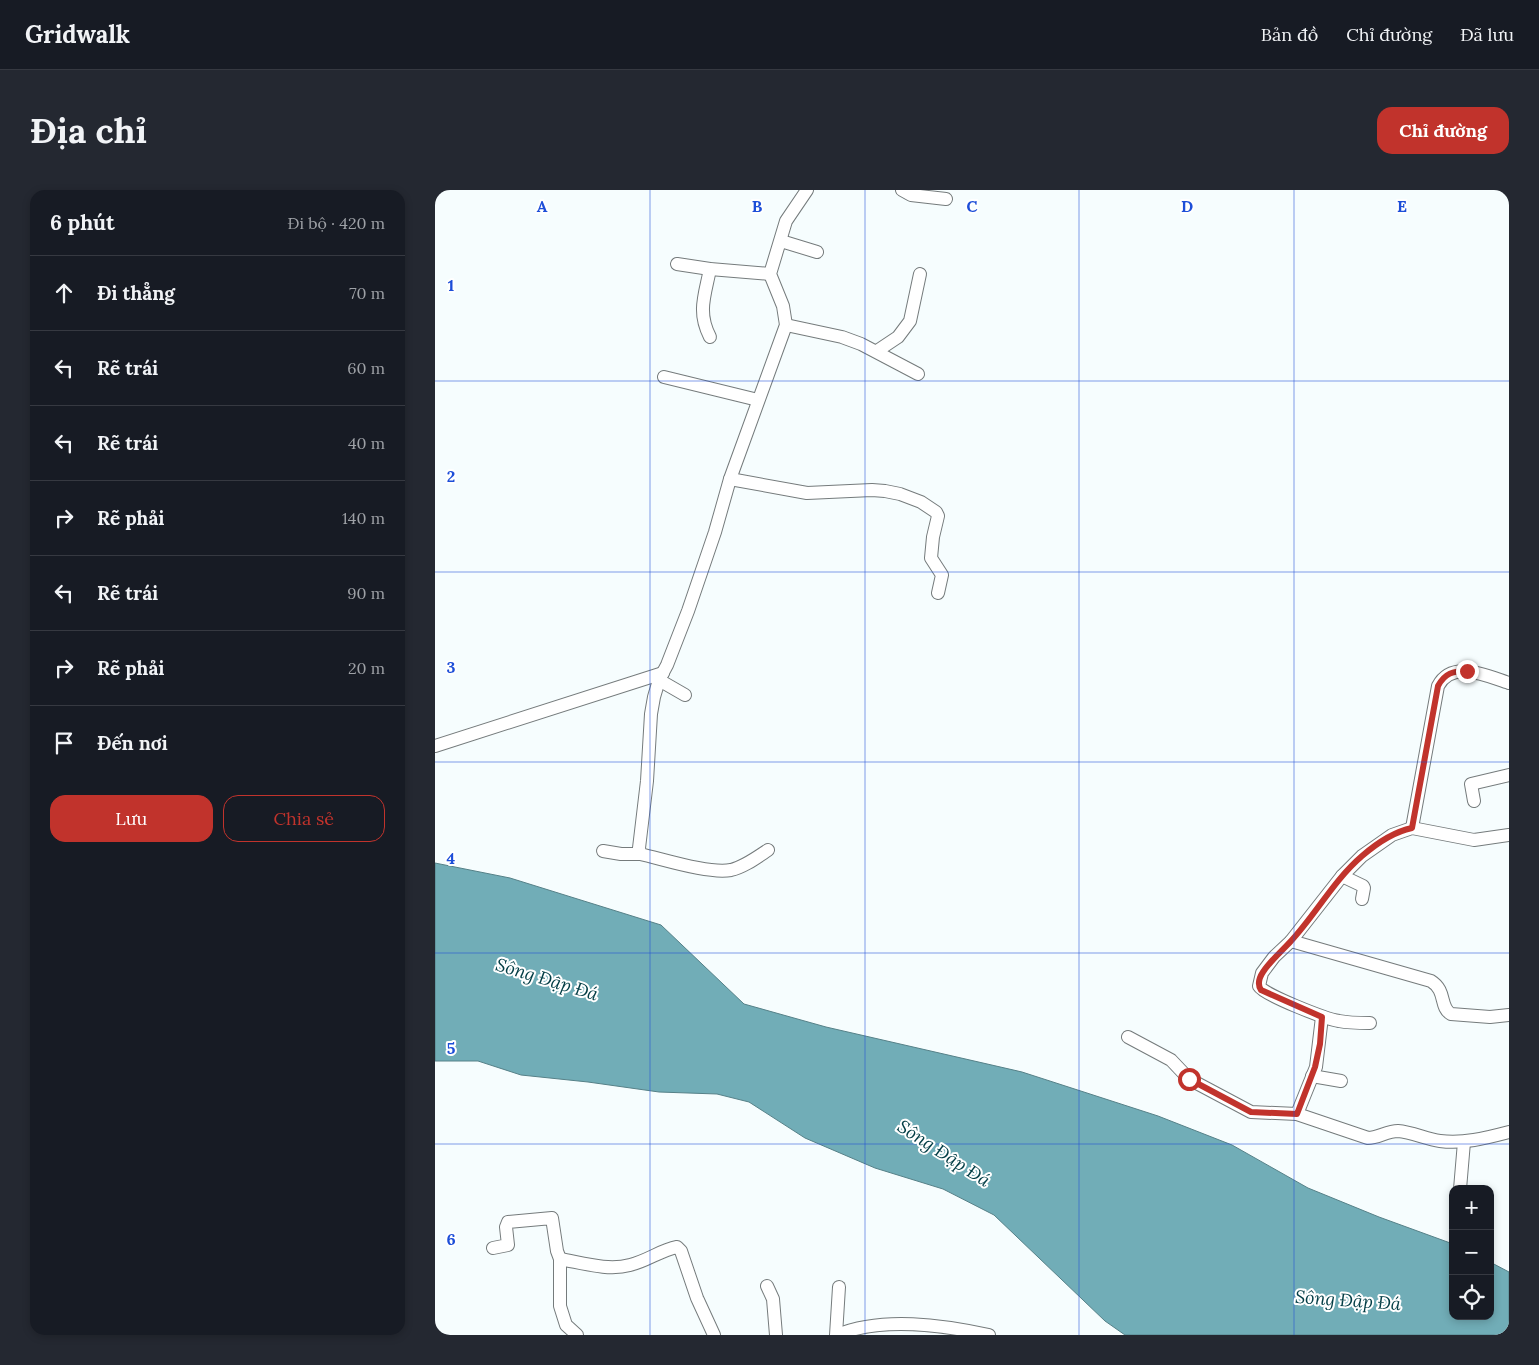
<!DOCTYPE html>
<html lang="vi">
<head>
<meta charset="utf-8">
<style>
  body { margin:0; font-family:Lora,serif; background:#242831; color:#f1f3f6 }
  .controls { position:absolute; right:15px; bottom:15px; display:grid; overflow:hidden; border-radius:10px; box-shadow:0 2px 8px #0003 }
  .controls button { width:45px; height:45px; display:grid; place-items:center; padding:0; border:0; border-bottom:1px solid #363941; background:#171b24; color:#f1f3f6; font:25px sans-serif }
  .stop { position:absolute; width:15px; height:15px; margin:-11px; border:4px solid #c1332c; border-radius:50%; background:#fff }
  .stop.end { background:#c1332c; border-color:#fff; box-shadow:0 1px 5px #0008 }
  .list { margin:0; padding:0; list-style:none }
  h2 { display:flex; justify-content:space-between; align-items:center; height:65px; margin:0; padding:0 20px; font-size:21px }
  h2 small { font-size:16px; font-weight:400; color:#9ea1a6 }
  .list li { display:grid; grid-template-columns:32px 1fr auto; gap:15px; align-items:center; box-sizing:border-box; height:75px; padding:0 20px; border-top:1px solid #363941 }
  .list b { display:block; font-size:19px; white-space:nowrap }
  .list em { font-size:16px; font-style:normal; color:#9ea1a6 }
  .actions { display:flex; gap:10px; padding:15px 20px }
  .actions a { flex:1; padding:11px 0; border:1px solid #c1332c; border-radius:15px; text-align:center; font-size:18px; color:#c1332c }
  .actions .main { background:#c1332c; color:#fff }
  .icon { flex:none; width:28px; height:28px; fill:none; stroke:currentColor; stroke-width:2; stroke-linecap:round; stroke-linejoin:round }
  .map { position:relative; flex:none; width:1074px; height:1145px; overflow:hidden; border-radius:15px }
  header { display:flex; align-items:center; gap:30px; box-sizing:border-box; height:70px; padding:0 25px; background:#171b24; border-bottom:1px solid #363941 }
  header strong { font-size:24px }
  nav { display:flex; gap:28px; margin-inline-start:auto; font-size:18px }
  .intro { display:flex; align-items:center; justify-content:space-between; box-sizing:border-box; height:120px; padding:0 30px }
  h1 { margin:0; font-size:35px }
  .button { padding:12px 22px; border-radius:15px; background:#c1332c; color:#fff; font-size:18px; font-weight:700 }
  main { display:flex; gap:30px; padding:0 30px }
  aside { flex:1; background:#171b24; border-radius:15px; box-shadow:0 2px 8px #0003 }
  .map>svg:first-child { display:block }
</style>
</head>
<body>
<header>
<strong>Gridwalk</strong>
<nav><a>Bản đồ</a><a>Chỉ đường</a><a>Đã lưu</a></nav>
</header>
<div class="intro"><h1>Địa chỉ</h1><a class="button">Chỉ đường</a></div>
<main>
<aside>
<h2>6 phút<small>Đi bộ · 420 m</small></h2>
<ul class="list">
<li><svg class="icon" aria-label="ahead" viewBox="0 0 24 24"><path d="M12 20V5M6 11l6-6 6 6"/></svg><div><b>Đi thẳng</b></div><em>70 m</em></li>
<li><svg class="icon" aria-label="left" viewBox="0 0 24 24"><path d="M17 20v-9H6M10 6l-5 5 5 5"/></svg><div><b>Rẽ trái</b></div><em>60 m</em></li>
<li><svg class="icon" aria-label="left" viewBox="0 0 24 24"><path d="M17 20v-9H6M10 6l-5 5 5 5"/></svg><div><b>Rẽ trái</b></div><em>40 m</em></li>
<li><svg class="icon" aria-label="right" viewBox="0 0 24 24"><path d="M7 20v-9h11M14 6l5 5-5 5"/></svg><div><b>Rẽ phải</b></div><em>140 m</em></li>
<li><svg class="icon" aria-label="left" viewBox="0 0 24 24"><path d="M17 20v-9H6M10 6l-5 5 5 5"/></svg><div><b>Rẽ trái</b></div><em>90 m</em></li>
<li><svg class="icon" aria-label="right" viewBox="0 0 24 24"><path d="M7 20v-9h11M14 6l5 5-5 5"/></svg><div><b>Rẽ phải</b></div><em>20 m</em></li>
<li><svg class="icon" aria-label="arrive" viewBox="0 0 24 24"><path d="M6 21V4h12l-3 4 3 4H6"/></svg><div><b>Đến nơi</b></div></li>
</ul>
<div class="actions"><a class="main">Lưu</a><a>Chia sẻ</a></div>
</aside>
<div class="map">
<svg width="1074" height="1145" viewBox="0 0 1074 1145">
  <rect width="100%" height="100%" fill="#f6fdfe"/>
  <path fill="#71adb7" stroke="#568188" d="M0,673L75,688L226,735L309,814L391,837L587,882L723,926L797,955L873,998L944,1027L1018,1054V1126H1055V1072L1074,1082V1145H690L670,1131L559,1025L508,999L440,978L370,948L314,912L282,904L224,902L153,892L86,885L43,871H0Z"/>
  <g fill="none" stroke-linecap="round" stroke-linejoin="round">
    <defs>
      <g id="minor">
        <path d="M467,0L476,5L511,9"/>
        <path d="M346,51L382,62"/>
        <path d="M242,74L275,79L335,84"/>
        <path d="M275,79C270,105 262,122 275,147"/>
        <path d="M351,135L407,147L426,154L483,184"/>
        <path d="M442,161L463,147L475,131L485,84"/>
        <path d="M229,187L323,210"/>
        <path d="M295,289L372,303L437,300L450,301L465,304L486,312L501,322L503,326L498,347L496,368L507,385L503,403"/>
        <path d="M224,490L250,505"/>
        <path d="M0,556L228,483"/>
        <path d="M1039,611L1036,594L1074,585"/>
        <path d="M977,638L1003,496C1017,469 1052,486 1074,493"/>
        <path d="M333,660C321,668 309,677 296,680C273,684 228,669 205,664L204,658L212,591L216,524L219,507L224,490L232,475L253,421L280,342L295,289L351,135L348,116L335,84L351,31L372,0"/>
        <path d="M168,661L186,664H205"/>
        <path d="M907,686L928,696L929,698L927,709"/>
        <path d="M856,751L996,791C1012,801 1004,817 1016,824L1055,827L1074,825"/>
        <path d="M935,833C925,833 914,833 904,831C891,829 829,805 824,796L827,783L839,767L856,751L907,686L927,666L957,645L977,638L1039,650L1074,645"/>
        <path d="M693,847L736,870L754,889L816,922L862,924L933,948C943,948 952,941 963,941C977,942 991,949 1005,951C1029,954 1051,948 1074,942"/>
        <path d="M877,886L906,891"/>
        <path d="M862,924L881,877L887,827"/>
        <path d="M1025,999L1029,952"/>
        <path d="M58,1058L73,1055L71,1037L73,1032L117,1028L122,1061L125,1069V1116L131,1135L142,1145"/>
        <path d="M125,1069C148,1073 173,1081 195,1075C212,1071 226,1060 242,1057L246,1061L262,1108L279,1145"/>
        <path d="M332,1096L338,1109L341,1145"/>
        <path d="M401,1145L404,1097"/>
        <path d="M402,1145C447,1126 508,1135 554,1145"/>
      </g>
    </defs>
    <use href="#minor" stroke="#757b7c" stroke-width="14"/>
    <use href="#minor" stroke="#fff" stroke-width="12"/>
  </g>
  <g fill="none" stroke-linecap="round" stroke-linejoin="round">
    <path stroke="#c1332c" stroke-width="6" d="M754,889L816,922L862,924L880,877L885,854L887,827L826,800C822,794 824,788 828,782C836,770 847,761 856,751C881,724 899,690 927,666C942,653 958,642 977,638L1003,496C1010,483 1018,481 1032,481"/>
  </g>
  <path fill="none" stroke="#1d4ed8" stroke-width="1" stroke-opacity="0.55" d="M215,0V1145M430,0V1145M644,0V1145M859,0V1145M0,191H1074M0,382H1074M0,572H1074M0,763H1074M0,954H1074"/>
  <g text-anchor="middle" dominant-baseline="central" stroke-width="4" stroke-linejoin="round" paint-order="stroke">
    <g font-size="18" font-style="italic" fill="#023d45" stroke="#fff">
      <text transform="translate(112 789) rotate(17)">Sông Đập Đá</text>
      <text transform="translate(509 963) rotate(33)">Sông Đập Đá</text>
      <text transform="translate(913 1110) rotate(4)">Sông Đập Đá</text>
    </g>
  </g>
  <g font-size="16" text-anchor="middle" font-weight="bold" fill="#1d4ed8" stroke="#fff" stroke-width="4" stroke-linejoin="round" paint-order="stroke">
    <text x="107" y="22">A</text>
    <text x="322" y="22">B</text>
    <text x="537" y="22">C</text>
    <text x="752" y="22">D</text>
    <text x="967" y="22">E</text>
    <text x="16" y="101">1</text>
    <text x="16" y="292">2</text>
    <text x="16" y="483">3</text>
    <text x="16" y="674">4</text>
    <text x="16" y="864">5</text>
    <text x="16" y="1055">6</text>
  </g>
</svg>
<div class="controls">
<button>+</button>
<button>−</button>
<button><svg class="icon" aria-label="locate" viewBox="0 0 24 24"><circle cx="12" cy="12" r="6"/><path d="M12 2v4M12 18v4M2 12h4M18 12h4"/></svg></button>
</div>
<div class="stop" style="left:754px;top:889px"></div>
<div class="stop end" style="left:1032px;top:481px"></div>
</div>
</main>
</body>
</html>
